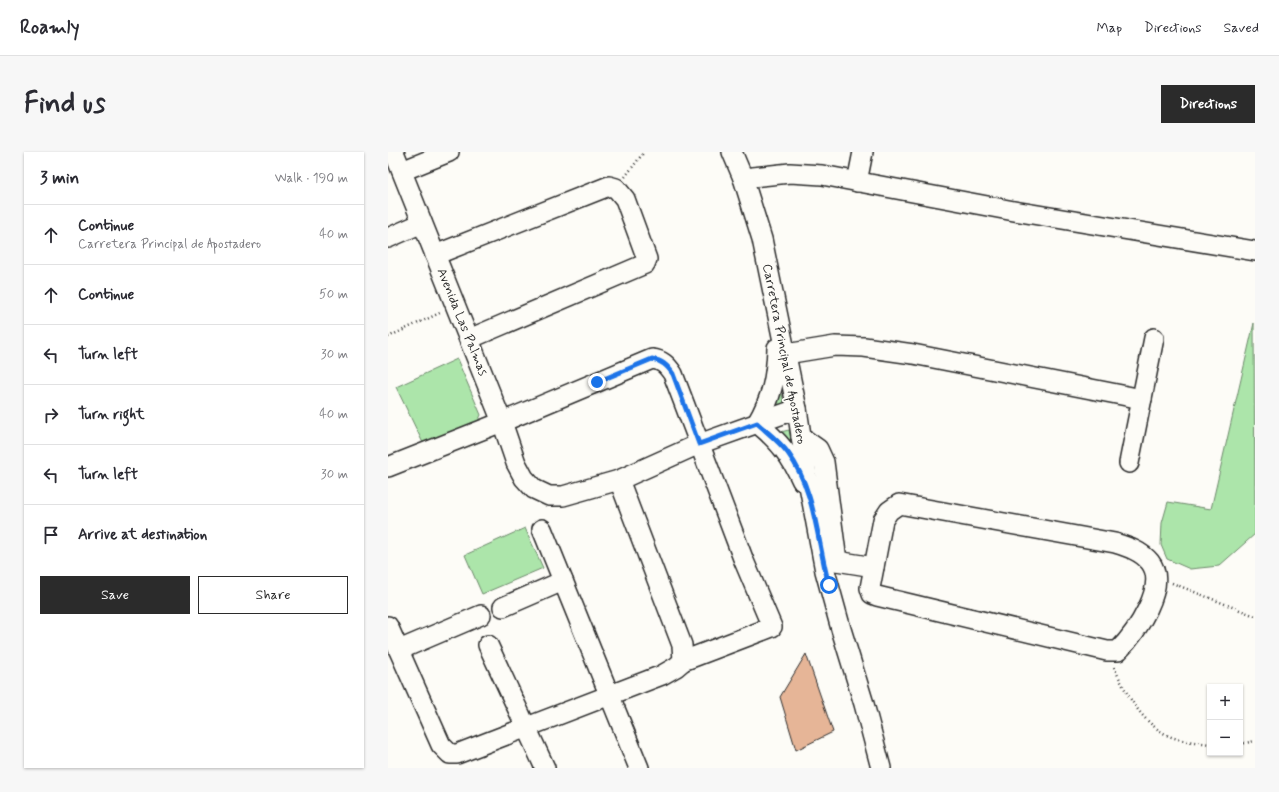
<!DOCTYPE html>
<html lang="en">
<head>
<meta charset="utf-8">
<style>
  body { margin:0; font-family:Mynerve,sans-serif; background:#f7f7f7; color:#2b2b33 }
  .controls { position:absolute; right:12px; bottom:12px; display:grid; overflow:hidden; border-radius:0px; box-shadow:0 1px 3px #0004 }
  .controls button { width:36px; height:36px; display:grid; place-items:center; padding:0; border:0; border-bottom:1px solid #e1e1e2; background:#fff; color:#2b2b33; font:20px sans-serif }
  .stop { position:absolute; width:12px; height:12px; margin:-9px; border:3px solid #1a73e8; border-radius:50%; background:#fff }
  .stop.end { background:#1a73e8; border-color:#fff; box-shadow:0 1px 4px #0008 }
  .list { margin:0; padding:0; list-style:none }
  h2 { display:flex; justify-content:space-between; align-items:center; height:52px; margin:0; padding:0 16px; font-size:17px }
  h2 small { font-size:13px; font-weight:400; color:#7c7c81 }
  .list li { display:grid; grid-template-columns:26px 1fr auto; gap:12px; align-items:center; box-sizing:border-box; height:60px; padding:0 16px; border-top:1px solid #e1e1e2 }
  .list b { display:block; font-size:15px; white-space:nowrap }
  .list p { margin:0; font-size:13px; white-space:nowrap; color:#7c7c81 }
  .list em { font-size:13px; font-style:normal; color:#7c7c81 }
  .actions { display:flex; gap:8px; padding:12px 16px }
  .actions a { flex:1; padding:9px 0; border:1px solid #2b2b2b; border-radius:0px; text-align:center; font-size:14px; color:#2b2b2b }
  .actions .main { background:#2b2b2b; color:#fff }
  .icon { flex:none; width:22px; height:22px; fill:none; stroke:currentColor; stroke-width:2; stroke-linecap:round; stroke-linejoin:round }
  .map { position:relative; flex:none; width:867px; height:616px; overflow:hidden; border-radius:0px }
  header { display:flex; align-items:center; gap:24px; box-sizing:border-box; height:56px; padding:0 20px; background:#fff; border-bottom:1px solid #e1e1e2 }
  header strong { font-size:19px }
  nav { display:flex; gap:22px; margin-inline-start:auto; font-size:14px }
  .intro { display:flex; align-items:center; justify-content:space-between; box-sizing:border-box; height:96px; padding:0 24px }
  h1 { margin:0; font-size:28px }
  .button { padding:10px 18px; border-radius:0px; background:#2b2b2b; color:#fff; font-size:14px; font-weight:700 }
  main { display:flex; gap:24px; padding:0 24px }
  aside { flex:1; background:#fff; border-radius:0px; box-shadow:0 1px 3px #0004 }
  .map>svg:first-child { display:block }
</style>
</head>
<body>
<header>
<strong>Roamly</strong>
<nav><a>Map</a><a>Directions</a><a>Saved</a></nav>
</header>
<div class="intro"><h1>Find us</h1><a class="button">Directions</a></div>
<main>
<aside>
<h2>3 min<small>Walk · 190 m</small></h2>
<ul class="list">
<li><svg class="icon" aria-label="ahead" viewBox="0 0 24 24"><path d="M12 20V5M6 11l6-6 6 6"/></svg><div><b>Continue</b><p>Carretera Principal de Apostadero</p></div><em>40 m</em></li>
<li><svg class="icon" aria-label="ahead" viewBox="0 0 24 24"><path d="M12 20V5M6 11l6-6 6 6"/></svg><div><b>Continue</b></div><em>50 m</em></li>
<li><svg class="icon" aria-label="left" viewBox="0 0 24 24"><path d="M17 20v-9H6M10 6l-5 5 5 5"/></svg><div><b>Turn left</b></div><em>30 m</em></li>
<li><svg class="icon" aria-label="right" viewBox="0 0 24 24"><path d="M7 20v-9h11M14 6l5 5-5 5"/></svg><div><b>Turn right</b></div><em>40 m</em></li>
<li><svg class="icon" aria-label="left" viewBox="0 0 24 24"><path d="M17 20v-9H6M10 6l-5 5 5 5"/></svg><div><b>Turn left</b></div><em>30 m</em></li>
<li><svg class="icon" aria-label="arrive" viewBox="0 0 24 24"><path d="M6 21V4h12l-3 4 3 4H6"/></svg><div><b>Arrive at destination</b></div></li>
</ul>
<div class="actions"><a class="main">Save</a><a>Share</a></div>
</aside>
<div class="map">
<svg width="867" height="616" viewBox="0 0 867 616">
  <rect width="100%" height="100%" fill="#fdfcf7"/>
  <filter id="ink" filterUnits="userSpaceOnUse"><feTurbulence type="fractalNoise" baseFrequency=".025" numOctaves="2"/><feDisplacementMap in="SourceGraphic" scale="8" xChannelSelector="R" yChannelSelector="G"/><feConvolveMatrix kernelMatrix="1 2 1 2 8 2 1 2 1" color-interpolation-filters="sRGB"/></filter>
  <g filter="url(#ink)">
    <g fill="#ace5aa" stroke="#6c886a">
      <path d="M866,171L867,382L831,414L802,417L779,407L773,393L774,371L780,350L823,357Z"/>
      <path d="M69,207L93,263L90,269L35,291L8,235Z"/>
      <path d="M392,233L397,256L386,259Z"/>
      <path d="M401,278L405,297L388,281Z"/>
      <path d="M137,376L155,416L94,442L77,403Z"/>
    </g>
    <path fill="#e6b597" stroke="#2b2b2b" d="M418,502L445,580L408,598L392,545Z"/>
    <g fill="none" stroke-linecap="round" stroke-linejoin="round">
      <defs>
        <g id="minor">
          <path d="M6,0L114,270L128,311L136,326L146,337L161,344H175L231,328L311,292L409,257"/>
          <path d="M344,0L355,26L374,87L409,257L419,323L437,419L453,477L476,552L493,616"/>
          <path d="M14,19L61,0"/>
          <path d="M355,26L402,21L434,23L626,59L867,99"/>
          <path d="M469,30L475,0"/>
          <path d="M0,86L34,71"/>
          <path d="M47,103L221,34L228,36L237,47L259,107L257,112L81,187"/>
          <path d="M389,196C388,226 384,245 369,271C391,289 403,304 414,329"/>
          <path d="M398,202L447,194L476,195L525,202L754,247"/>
          <path d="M413,285L430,297L436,310L449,409"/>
          <path d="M741,311L766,186"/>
          <path d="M0,315L114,270L264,207C274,208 279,213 285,222L356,409L384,475L295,509L288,515L274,523L69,602H62L53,593L0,474"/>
          <path d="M231,328L294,493L295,509"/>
          <path d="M511,352L727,391C740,395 753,399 762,410C781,434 747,482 730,499H719L489,444L484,442L482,436L495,368L501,359Z"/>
          <path d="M154,377L251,616"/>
          <path d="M436,407L486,415"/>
          <path d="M115,455L175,429"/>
          <path d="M100,493L157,616"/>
          <path d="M11,498L93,463"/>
        </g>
      </defs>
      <use href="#minor" stroke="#2b2b2b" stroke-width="22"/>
      <g stroke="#2b2b2b" stroke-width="2.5" stroke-dasharray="1 3" stroke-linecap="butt">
        <path d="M237,25L256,0"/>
        <path d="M0,185L54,160"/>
        <path d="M784,431L867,464"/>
        <path d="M726,515C738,541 751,567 777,582C789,589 808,590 822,592"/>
        <path d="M852,592L867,589"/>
      </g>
      <use href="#minor" stroke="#fdfcf7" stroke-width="19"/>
    </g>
  </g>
  <g fill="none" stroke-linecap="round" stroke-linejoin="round" filter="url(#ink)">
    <path stroke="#1a73e8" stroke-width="5" d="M209,230L264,207C274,209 279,213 285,222L311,292L369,271C380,281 392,290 400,301C428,339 429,390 441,433"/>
  </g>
  <g text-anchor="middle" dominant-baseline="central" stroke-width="3.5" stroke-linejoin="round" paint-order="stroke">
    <g font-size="13" fill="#2b2b2b" stroke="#fdfcf7">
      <text transform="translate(74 170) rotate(68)">Avenida Las Palmas</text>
      <text transform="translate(396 202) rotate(79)">Carretera Principal de Apostadero</text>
    </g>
  </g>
</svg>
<div class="controls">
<button>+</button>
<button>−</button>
</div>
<div class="stop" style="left:441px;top:433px"></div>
<div class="stop end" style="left:209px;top:230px"></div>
</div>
</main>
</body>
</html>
